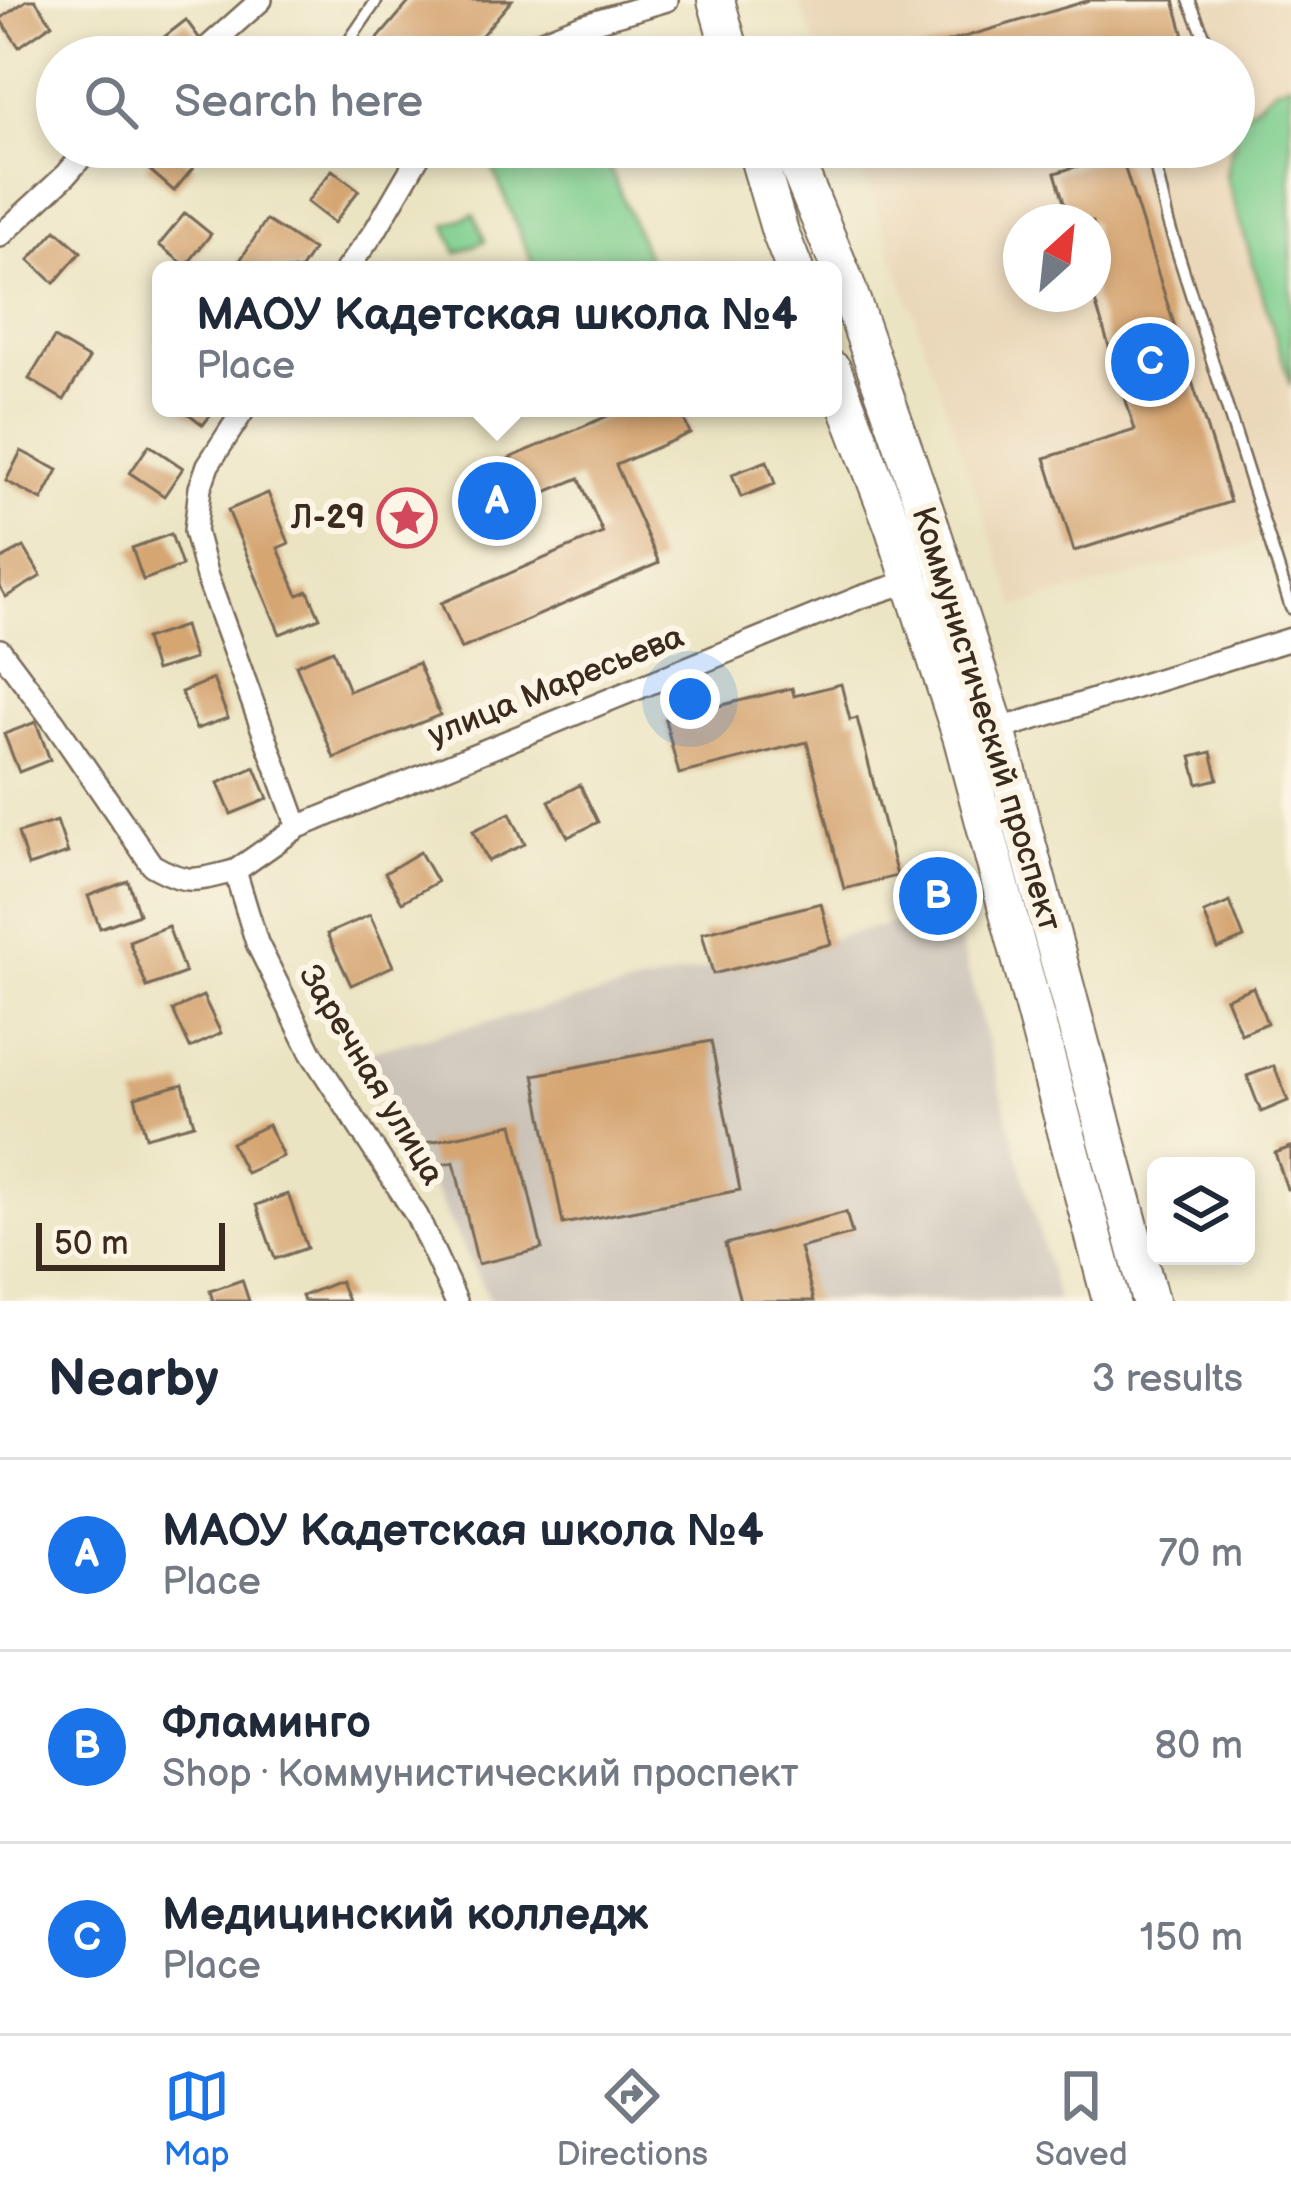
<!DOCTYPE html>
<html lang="en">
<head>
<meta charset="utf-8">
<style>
  body { margin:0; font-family:"Balsamiq Sans",sans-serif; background:#f2f2f3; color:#1f2937 }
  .controls { position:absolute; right:36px; bottom:36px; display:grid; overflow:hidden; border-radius:18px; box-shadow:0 6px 18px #0003 }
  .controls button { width:108px; height:108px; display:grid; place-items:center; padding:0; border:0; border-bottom:3px solid #e0e1e3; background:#fff; color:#1f2937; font:60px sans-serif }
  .compass { position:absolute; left:1003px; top:204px; width:108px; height:108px; border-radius:50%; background:#fff; box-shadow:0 6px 18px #0003; rotate:27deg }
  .scale { position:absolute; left:36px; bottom:30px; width:189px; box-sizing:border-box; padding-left:12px; border:6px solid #3b2a1e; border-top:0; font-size:33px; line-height:42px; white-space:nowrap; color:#3b2a1e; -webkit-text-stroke:9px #fcf5e5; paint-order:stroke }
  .you { position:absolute; left:690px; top:699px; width:42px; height:42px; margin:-30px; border:9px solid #fff; border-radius:50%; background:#1a73e8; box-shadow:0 0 0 18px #1a73e833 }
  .badge { display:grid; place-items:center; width:78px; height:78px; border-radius:50%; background:#1a73e8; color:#fff; font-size:39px; font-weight:700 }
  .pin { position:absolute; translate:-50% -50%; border:6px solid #fff; box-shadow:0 3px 12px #0006 }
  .popup { position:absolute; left:152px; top:261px; width:690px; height:156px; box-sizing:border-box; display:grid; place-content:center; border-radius:18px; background:#fff; filter:drop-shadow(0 3px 9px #0005); font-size:39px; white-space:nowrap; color:#747a83 }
  .popup b { font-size:45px; color:#1f2937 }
  .popup::after { content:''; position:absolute; left:50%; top:100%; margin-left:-24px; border:24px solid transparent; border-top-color:#fff }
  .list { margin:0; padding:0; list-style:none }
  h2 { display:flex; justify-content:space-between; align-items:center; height:156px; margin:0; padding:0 48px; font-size:51px }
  h2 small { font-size:39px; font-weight:400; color:#747a83 }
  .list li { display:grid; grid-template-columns:78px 1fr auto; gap:36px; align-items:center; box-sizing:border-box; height:192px; padding:0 48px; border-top:3px solid #e0e1e3 }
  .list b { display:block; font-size:45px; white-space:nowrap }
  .list p { margin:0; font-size:39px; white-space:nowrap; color:#747a83 }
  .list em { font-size:39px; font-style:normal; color:#747a83 }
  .icon { flex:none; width:66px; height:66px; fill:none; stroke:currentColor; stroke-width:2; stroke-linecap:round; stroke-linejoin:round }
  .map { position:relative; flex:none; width:1291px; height:1301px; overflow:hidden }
  .search { position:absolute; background:#fff; box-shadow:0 6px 18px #0003; left:36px; right:36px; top:36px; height:132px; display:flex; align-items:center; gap:30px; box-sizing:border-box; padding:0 42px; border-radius:66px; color:#747a83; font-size:45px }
  .sheet { height:732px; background:#fff }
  nav { display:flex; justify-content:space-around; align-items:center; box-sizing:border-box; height:168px; border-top:3px solid #e0e1e3; background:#fff; font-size:33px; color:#747a83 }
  nav a { display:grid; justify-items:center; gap:6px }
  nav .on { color:#1a73e8 }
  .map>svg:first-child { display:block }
</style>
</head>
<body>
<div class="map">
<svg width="1291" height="1301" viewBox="0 0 1291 1301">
  <rect width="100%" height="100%" fill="#fcf5e5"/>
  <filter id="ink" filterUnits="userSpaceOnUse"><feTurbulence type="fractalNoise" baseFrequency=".00833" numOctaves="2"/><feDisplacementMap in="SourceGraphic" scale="24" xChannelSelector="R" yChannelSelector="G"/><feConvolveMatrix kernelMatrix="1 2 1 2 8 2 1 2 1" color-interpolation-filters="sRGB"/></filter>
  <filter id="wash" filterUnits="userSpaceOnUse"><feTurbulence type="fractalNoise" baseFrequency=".004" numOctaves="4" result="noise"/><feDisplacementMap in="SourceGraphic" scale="48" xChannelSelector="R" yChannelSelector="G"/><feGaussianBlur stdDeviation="2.7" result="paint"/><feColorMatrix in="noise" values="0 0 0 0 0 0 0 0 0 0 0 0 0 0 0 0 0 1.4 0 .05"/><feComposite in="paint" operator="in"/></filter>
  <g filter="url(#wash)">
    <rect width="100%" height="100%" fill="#ebe4c3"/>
    <path fill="#ebd8ba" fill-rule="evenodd" d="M798,0H1291V533L1016,607L855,147H1234V57H820ZM1021,222H1093V294H1021Z"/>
    <path fill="#cbc3b8" d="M951,909L1058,1301H490L365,1052Z"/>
    <g fill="#7dce8e" stroke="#5c7c56" stroke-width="3">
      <path d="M1291,82V386L1226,176L1231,147H1234L1235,122L1276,87Z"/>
      <path d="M518,147H601L653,270H535L489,159Z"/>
      <path d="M474,214L485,241L457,253L446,225Z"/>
    </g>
    <g id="blocks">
      <g fill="#d5a572">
        <path d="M27,0H35L52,24L19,47L0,19Z"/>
        <path d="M411,0H512L463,57H362Z"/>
        <path d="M1090,0H1174L1184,36L1110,57H897Z"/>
        <path d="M186,20L200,39L177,55L164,37Z"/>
        <path d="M162,147H171L194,167L174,191L145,166Z"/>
        <path d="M1120,153L1230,502L1074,551L1045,458L1135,430L1093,295V222H1070L1055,173Z"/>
        <path d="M332,170L359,190L334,223L307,202Z"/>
        <path d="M185,213L211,234L186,266L159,245Z"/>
        <path d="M266,220L313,250L300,270H234Z"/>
        <path d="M56,230L81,252L54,283L29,260Z"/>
        <path d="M54,338L89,359L64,400L29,379Z"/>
        <path d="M181,408H216L203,425Z"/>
        <path d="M626,408H679L690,433L616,465L659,563L461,649L441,603L603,533L579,478L477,521L459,480Z"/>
        <path d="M149,445L183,468L164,496L130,473Z"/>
        <path d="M21,451L58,470L42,500L6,481Z"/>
        <path d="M767,461L775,484L741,497L732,474Z"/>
        <path d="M268,493L289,543L278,548L298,595L308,591L320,618L280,634L228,510Z"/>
        <path d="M171,534L182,566L143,580L132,548Z"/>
        <path d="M24,547L41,576L6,597L0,587V560Z"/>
        <path d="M184,626L194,659L155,671L145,639Z"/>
        <path d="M333,650L349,691L418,663L440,715L334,758L296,665Z"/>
        <path d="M213,679L228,718L196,729L181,692Z"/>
        <path d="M841,684L850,720L857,718L897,876L844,889L807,742L679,774L665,719L792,688L794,696Z"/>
        <path d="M36,722L50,760L19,772L4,734Z"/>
        <path d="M1211,752L1218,779L1198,784L1191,757Z"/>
        <path d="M255,767L268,799L231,814L218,783Z"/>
        <path d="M580,785L598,822L568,837L549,801Z"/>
        <path d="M510,813L525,844L488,861L473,831Z"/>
        <path d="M57,821L68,853L28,866L18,833Z"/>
        <path d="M420,852L437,882L402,902L385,873Z"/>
        <path d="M128,881L139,914L100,928L88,896Z"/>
        <path d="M950,887L955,915L923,921L918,893Z"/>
        <path d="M1230,902L1244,938L1218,949L1204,913Z"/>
        <path d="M821,903L831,944L713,974L702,933Z"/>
        <path d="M370,915L393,966L351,985L327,934Z"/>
        <path d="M168,926L185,973L147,987L129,941Z"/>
        <path d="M1253,987L1267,1023L1241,1034L1226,998Z"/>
        <path d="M203,996L221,1033L190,1048L173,1010Z"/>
        <path d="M711,1041L740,1190L563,1224L534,1075Z"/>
        <path d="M1274,1066L1288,1101L1261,1112L1247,1076Z"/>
        <path d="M183,1084L194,1124L146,1137L135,1097Z"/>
        <path d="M513,1124L542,1249L478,1264L454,1162L432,1167L426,1143Z"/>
        <path d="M268,1125L283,1156L246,1173L231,1143Z"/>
        <path d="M1291,1147V1188L1287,1189L1275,1153Z"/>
        <path d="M288,1194L307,1248L275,1259L256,1205Z"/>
        <path d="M846,1212L852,1234L800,1248L814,1301H740L725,1244Z"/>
        <path d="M242,1280L249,1301H213L210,1291Z"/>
        <path d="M340,1281L348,1301H304L302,1296Z"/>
      </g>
    </g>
  </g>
  <g filter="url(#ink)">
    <use href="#blocks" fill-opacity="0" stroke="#796b58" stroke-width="3"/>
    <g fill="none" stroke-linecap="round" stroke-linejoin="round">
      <defs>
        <g id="service">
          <path d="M1189,0L1213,57"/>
          <path d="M338,57L377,0"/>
          <path d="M1151,147L1168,222L1291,608"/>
        </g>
        <g id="minor">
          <path d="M197,57L261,0"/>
          <path d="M501,57L582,25L667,0"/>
          <path d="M0,236L66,175L90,147"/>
          <path d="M346,270L375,231L424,147"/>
          <path d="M245,408L208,465L200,488L195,531L207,577L298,827"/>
          <path d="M0,650L54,722L152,865C189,886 197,880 235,871L257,943L312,1054L417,1216L456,1301"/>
          <path d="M997,730L1291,639"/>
          <path d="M235,871L298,827L861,597L911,581"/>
        </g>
        <g id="primary">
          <path d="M716,0L732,57"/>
          <path d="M755,147L780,232L795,270"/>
          <path d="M790,147L845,281L928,518L997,730L1150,1301"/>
          <path d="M833,370L893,526L962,739L1111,1301"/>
        </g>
      </defs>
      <use href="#service" stroke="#796b58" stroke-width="15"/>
      <use href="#minor" stroke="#796b58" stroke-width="26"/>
      <use href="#primary" stroke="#796b58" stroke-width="40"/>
      <use href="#service" stroke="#fff" stroke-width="10"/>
      <use href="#minor" stroke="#fff" stroke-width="21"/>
      <use href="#primary" stroke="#fff" stroke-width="36"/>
    </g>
  </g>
  <defs>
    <symbol id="sight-ring" viewBox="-11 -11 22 22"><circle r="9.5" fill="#fcf5e5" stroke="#d1495b" stroke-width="1.5"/><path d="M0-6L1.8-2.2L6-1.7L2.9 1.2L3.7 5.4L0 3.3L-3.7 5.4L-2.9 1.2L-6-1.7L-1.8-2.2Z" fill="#d1495b"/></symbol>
  </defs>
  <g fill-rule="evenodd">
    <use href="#sight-ring" x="374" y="485" width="66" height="66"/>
  </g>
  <g text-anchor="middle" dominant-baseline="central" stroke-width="12" stroke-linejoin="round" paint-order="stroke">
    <g font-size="33" font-weight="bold" fill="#3b2a1e" stroke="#fcf5e5" text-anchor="end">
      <text x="365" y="518">Л-29</text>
    </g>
    <g font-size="33" fill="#3b2a1e" stroke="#fcf5e5">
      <text transform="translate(556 686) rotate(-22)">улица Маресьева</text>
      <text transform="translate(986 719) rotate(73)">Коммунистический проспект</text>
      <text transform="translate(371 1075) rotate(59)">Заречная улица</text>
    </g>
  </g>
</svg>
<div class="controls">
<button><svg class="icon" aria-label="layers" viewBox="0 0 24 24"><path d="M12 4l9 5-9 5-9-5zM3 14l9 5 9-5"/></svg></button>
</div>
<svg class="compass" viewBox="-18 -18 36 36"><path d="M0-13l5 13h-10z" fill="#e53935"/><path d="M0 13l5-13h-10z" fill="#747a83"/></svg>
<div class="scale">50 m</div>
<div class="you"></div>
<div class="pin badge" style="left:497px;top:501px">A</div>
<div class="popup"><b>МАОУ Кадетская школа №4</b>Place</div>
<div class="pin badge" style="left:938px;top:896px">B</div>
<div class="pin badge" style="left:1150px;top:362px">C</div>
<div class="search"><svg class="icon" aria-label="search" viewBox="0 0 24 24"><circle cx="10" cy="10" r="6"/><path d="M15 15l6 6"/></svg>Search here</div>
</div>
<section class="sheet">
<h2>Nearby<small>3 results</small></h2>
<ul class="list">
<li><span class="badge">A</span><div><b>МАОУ Кадетская школа №4</b><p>Place</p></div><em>70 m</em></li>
<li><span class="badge">B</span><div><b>Фламинго</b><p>Shop · Коммунистический проспект</p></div><em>80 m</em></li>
<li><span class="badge">C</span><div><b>Медицинский колледж</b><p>Place</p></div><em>150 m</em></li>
</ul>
</section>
<nav>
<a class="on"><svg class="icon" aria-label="map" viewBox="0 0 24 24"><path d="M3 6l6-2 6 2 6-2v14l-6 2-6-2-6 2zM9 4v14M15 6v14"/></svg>Map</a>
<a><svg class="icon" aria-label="directions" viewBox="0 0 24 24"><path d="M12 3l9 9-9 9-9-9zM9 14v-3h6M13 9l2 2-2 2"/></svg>Directions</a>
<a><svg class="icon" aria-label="saved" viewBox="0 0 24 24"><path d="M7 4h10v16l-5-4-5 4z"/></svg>Saved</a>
</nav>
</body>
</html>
